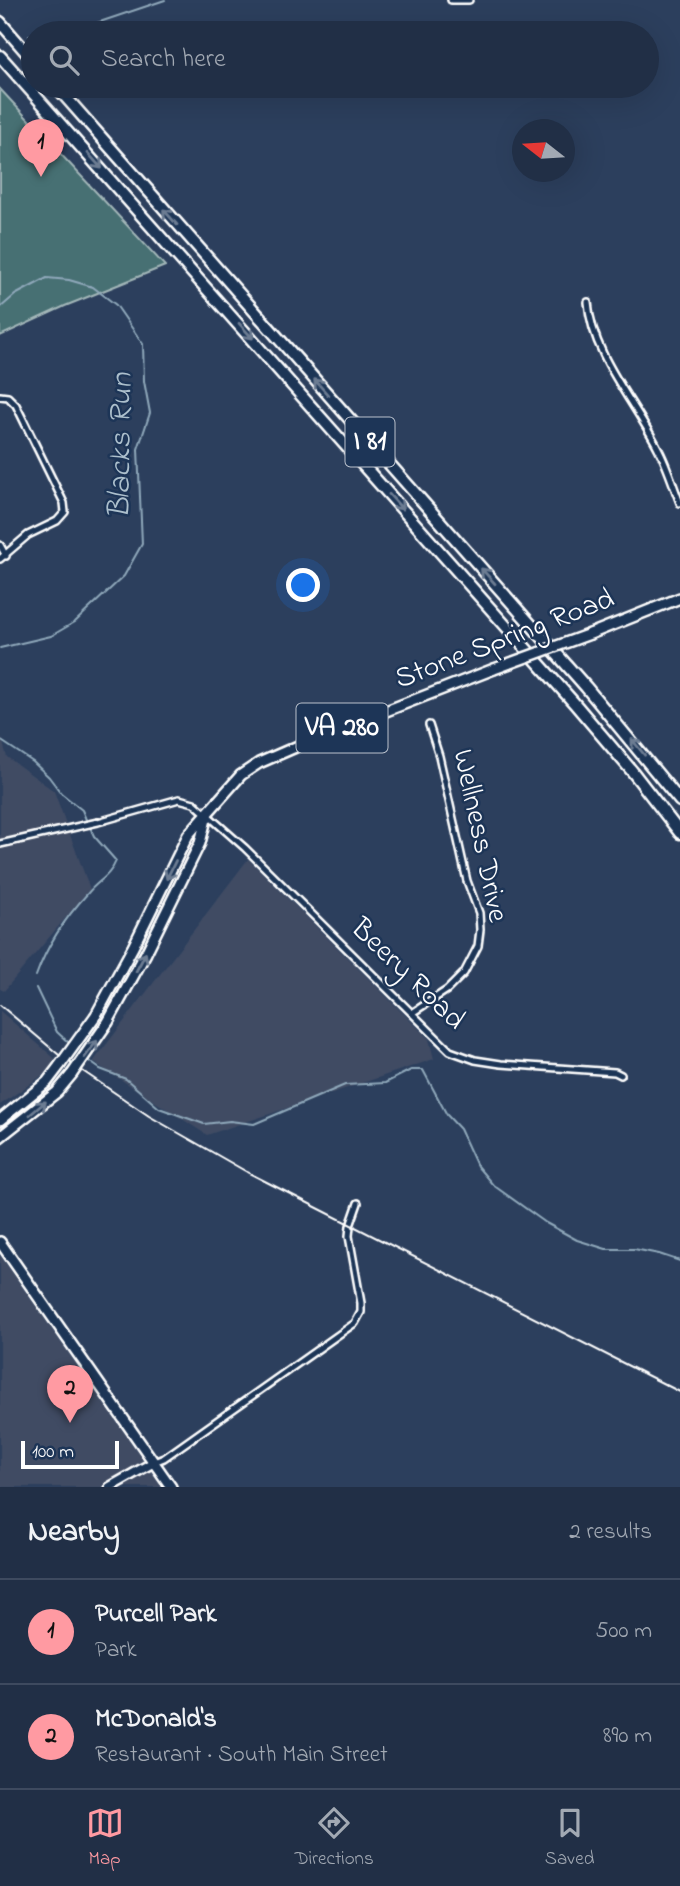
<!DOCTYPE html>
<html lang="en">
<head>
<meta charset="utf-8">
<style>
  body { margin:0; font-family:"Indie Flower",sans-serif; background:#2d3b51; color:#f1f3f6 }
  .compass { position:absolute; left:512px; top:119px; width:63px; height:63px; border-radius:50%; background:#212f46; box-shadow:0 7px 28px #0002; rotate:287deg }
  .scale { position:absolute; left:21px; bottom:18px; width:98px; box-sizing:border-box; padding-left:7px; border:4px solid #fff; border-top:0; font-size:19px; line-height:24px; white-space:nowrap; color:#fff; -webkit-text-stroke:5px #1d3557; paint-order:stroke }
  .you { position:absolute; left:304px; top:586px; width:24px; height:24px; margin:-18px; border:5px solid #fff; border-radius:50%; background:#1a73e8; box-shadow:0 0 0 10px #1a73e833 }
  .badge { display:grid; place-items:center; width:46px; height:46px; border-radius:50%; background:#ff9aa2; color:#111; font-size:23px; font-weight:700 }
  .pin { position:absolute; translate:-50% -58px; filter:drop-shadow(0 2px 4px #0008) }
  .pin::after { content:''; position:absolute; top:37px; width:24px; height:21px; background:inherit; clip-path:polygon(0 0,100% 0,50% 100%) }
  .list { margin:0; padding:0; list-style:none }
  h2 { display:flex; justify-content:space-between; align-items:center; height:91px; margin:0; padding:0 28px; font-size:30px }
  h2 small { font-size:23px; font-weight:400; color:#a2a9b3 }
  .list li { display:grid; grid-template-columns:46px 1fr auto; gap:21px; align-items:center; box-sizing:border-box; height:105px; padding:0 28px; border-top:2px solid #3e4a5f }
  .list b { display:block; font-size:26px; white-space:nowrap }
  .list p { margin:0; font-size:23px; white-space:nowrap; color:#a2a9b3 }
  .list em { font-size:23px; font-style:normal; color:#a2a9b3 }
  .icon { flex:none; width:38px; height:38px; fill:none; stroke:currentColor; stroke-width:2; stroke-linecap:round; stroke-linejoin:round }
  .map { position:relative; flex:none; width:680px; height:1487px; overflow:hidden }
  .search { position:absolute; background:#212f46; box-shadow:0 7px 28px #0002; left:21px; right:21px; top:21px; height:77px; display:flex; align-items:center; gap:18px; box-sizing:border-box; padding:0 24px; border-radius:38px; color:#a2a9b3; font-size:26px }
  .sheet { height:301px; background:#212f46 }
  nav { display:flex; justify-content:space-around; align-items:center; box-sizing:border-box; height:98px; border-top:2px solid #3e4a5f; background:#212f46; font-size:19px; color:#a2a9b3 }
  nav a { display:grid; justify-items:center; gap:4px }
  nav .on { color:#ff9aa2 }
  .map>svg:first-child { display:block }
</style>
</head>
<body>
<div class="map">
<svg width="680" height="1487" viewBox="0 0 680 1487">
  <rect width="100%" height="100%" fill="#2c3f5d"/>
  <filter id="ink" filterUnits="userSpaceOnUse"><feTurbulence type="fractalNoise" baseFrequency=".0143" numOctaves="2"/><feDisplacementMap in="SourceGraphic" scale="14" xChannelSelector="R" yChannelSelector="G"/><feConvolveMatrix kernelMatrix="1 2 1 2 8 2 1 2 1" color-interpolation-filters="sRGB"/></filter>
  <g filter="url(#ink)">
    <g fill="#3f4b64">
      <path d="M0,732L7,757L54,791L90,889L4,991L0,989Z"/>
      <path d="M248,859L429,1039L434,1059L207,1135L93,1062Z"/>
      <path d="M0,1011L60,1063L0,1105Z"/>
      <path d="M0,1255L162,1487H0Z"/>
    </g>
    <path fill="#476f73" stroke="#a3b7b9" stroke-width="2" d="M0,89L165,266L65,306L0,336Z"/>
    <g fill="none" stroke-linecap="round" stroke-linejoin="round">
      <g stroke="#90a9bb" stroke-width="2">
        <path d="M44,33L85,27L165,0"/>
        <path d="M29,35H33"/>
        <path d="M0,308L15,295L47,278L69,280L93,287L116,305L143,344L144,381L150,413L138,449L142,544L124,576L75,622L51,636L0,648"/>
        <path d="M0,740L33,762L49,777L61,793L82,810L87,822"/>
        <path d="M36,976C47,945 66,917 88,893C98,881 110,876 116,861L94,836L90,827"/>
        <path d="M36,988L57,1032L69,1043"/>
        <path d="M86,1059L100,1069L126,1079L159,1108L204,1124L230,1121L254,1124L345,1085L385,1083L411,1070H423L447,1115L460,1129L477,1166L493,1185L546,1223L577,1240L606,1249H634L659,1254L680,1261"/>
      </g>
      <defs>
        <g id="street">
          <path d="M451,0H469"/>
          <path d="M588,302C592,355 634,401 658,448C667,465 673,485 680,503"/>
          <path d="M0,396L8,397L16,405L64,503L65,512L57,521L28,535L0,559"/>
          <path d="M0,545L6,556"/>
          <path d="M0,844L98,822L179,799L194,803L245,848L450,1051L475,1060L501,1064L615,1072L621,1075"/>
          <path d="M412,1013L447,990L464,973L478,946L480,930L479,913L467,881L439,756L429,725"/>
          <path d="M154,1462L164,1458L355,1323L361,1312V1303L349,1236L350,1226L358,1203"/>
        </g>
        <path id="secondary" d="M110,1487L154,1462"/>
        <g id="primary">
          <path d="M590,634L680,598"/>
          <path d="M96,1015L133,947L188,835L241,775L259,763L314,739L494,669"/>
          <path d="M108,1022L146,953L200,843L207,815"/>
          <path d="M0,1120L47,1082L60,1065"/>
          <path d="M0,1137L57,1092L72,1074"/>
          <path d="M0,1242L171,1487"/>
        </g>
        <g id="highway">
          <path d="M0,22L33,60"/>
          <path d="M0,56L575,704L632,771L680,833"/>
          <path d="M56,86L586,687L680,801"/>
        </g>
      </defs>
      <use href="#street" stroke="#fff" stroke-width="10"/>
      <use href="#secondary" stroke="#fff" stroke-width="13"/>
      <use href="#primary" stroke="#fff" stroke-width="14"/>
      <use href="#highway" stroke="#fff" stroke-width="15"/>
      <use href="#street" stroke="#1d3557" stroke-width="5"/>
      <use href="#secondary" stroke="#1d3557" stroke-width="8"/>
      <use href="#primary" stroke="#1d3557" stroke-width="9"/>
      <use href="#highway" stroke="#1d3557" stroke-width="10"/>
      <path stroke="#fff" stroke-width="2" d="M0,1005L59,1055L149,1116L247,1172L680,1392"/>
      <defs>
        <g id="primary-bridge">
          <path d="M494,669L590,634"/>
          <path d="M60,1065L96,1015"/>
          <path d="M72,1074L108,1022"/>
        </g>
      </defs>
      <use href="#primary-bridge" stroke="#fff" stroke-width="14" stroke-linecap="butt"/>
      <use href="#primary-bridge" stroke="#1d3557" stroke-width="9"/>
    </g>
    <defs><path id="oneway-shaft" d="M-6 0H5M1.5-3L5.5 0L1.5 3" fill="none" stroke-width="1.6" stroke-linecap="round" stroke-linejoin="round" transform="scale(1.75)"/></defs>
    <g stroke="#6c7c92">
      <use href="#oneway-shaft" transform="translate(95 161) rotate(48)"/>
      <use href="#oneway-shaft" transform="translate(170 217) rotate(-132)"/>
      <use href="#oneway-shaft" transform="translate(246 331) rotate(48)"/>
      <use href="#oneway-shaft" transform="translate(321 387) rotate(-131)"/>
      <use href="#oneway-shaft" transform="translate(396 502) rotate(48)"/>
      <use href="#oneway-shaft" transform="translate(488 576) rotate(-132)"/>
      <use href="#oneway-shaft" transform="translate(638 747) rotate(-129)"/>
      <use href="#oneway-shaft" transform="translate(171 870) rotate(116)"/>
      <use href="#oneway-shaft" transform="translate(141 962) rotate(-62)"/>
      <use href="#oneway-shaft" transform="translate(91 1049) rotate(-54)"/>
      <use href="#oneway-shaft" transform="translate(38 1108) rotate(-40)"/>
    </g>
  </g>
  <g text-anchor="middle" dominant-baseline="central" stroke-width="5" stroke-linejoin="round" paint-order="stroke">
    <g fill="#1d3557" stroke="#bbc2cd" stroke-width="2">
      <rect x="345.5" y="417.5" width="49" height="49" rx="5"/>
      <rect x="296.5" y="703.5" width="91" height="49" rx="5"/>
    </g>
    <g font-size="28" font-weight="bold" fill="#fff">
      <text x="370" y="442">I 81</text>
      <text x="342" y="728">VA 280</text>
    </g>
    <g font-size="30" fill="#fff" stroke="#1d3557">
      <text transform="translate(505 640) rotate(-21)">Stone Spring Road</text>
      <text transform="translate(479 836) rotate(78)">Wellness Drive</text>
      <text transform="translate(407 975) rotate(44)">Beery Road</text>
    </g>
    <g font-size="32" font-style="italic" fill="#acbfcc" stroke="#1d3557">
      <text transform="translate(122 446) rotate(-89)">Blacks Run</text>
    </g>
  </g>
</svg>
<svg class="compass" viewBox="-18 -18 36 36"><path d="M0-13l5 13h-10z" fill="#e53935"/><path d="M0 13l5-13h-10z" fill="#a2a9b3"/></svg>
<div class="scale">100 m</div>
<div class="you"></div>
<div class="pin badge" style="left:41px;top:177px">1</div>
<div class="pin badge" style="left:70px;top:1423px">2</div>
<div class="search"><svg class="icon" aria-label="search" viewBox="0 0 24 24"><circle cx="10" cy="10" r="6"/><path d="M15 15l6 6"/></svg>Search here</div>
</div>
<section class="sheet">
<h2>Nearby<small>2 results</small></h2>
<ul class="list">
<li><span class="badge">1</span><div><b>Purcell Park</b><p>Park</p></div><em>500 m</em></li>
<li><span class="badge">2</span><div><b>McDonald's</b><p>Restaurant · South Main Street</p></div><em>890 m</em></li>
</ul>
</section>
<nav>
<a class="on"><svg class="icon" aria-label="map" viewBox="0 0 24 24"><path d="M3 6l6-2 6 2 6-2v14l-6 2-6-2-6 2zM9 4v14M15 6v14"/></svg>Map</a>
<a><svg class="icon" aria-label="directions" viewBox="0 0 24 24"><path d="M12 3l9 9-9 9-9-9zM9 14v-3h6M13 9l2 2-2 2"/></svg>Directions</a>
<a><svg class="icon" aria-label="saved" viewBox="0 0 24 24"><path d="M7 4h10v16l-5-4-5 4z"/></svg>Saved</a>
</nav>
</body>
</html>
